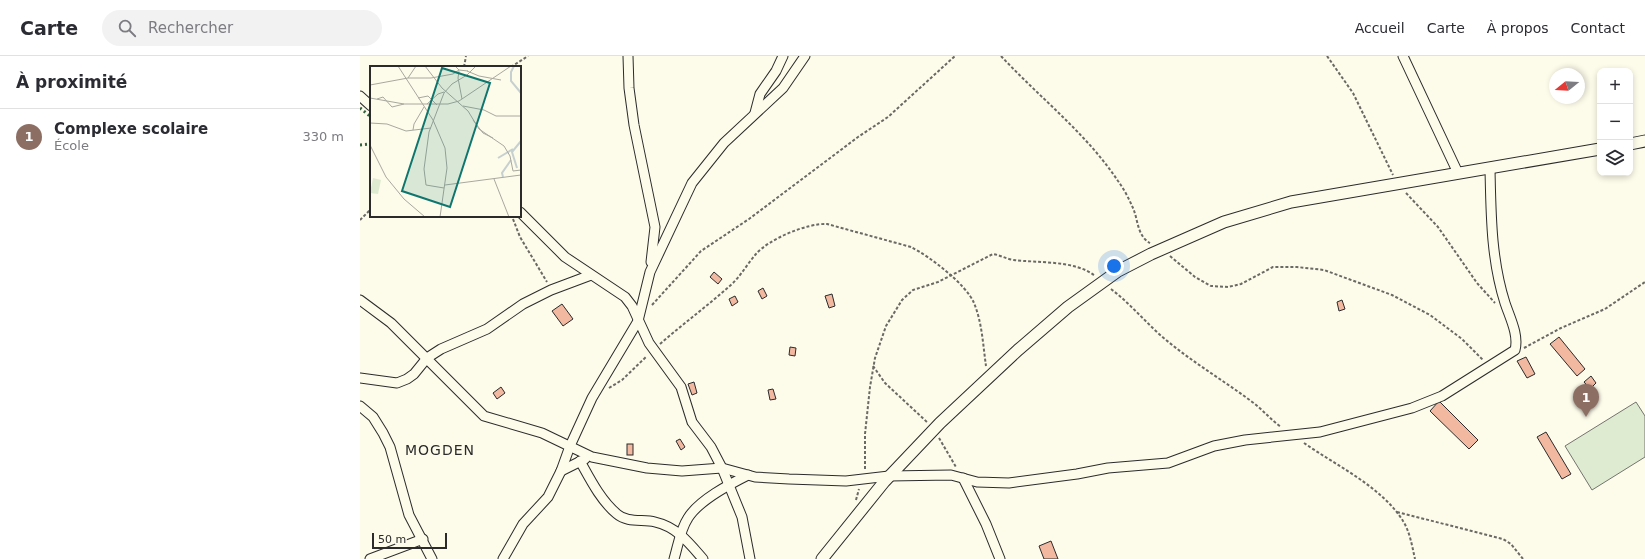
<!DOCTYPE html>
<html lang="fr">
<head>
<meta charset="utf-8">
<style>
  body { margin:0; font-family:"DejaVu Sans",sans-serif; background:#f2f2f3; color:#2b2b33 }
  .controls { position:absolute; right:12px; top:12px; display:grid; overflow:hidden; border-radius:8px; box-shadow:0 2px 6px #0003 }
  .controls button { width:36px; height:36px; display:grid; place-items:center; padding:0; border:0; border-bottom:1px solid #e1e1e2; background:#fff; color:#2b2b33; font:20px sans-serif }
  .compass { position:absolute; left:1189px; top:12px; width:36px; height:36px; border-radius:50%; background:#fff; box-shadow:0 2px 6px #0003; rotate:252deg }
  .scale { position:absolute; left:12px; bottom:10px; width:75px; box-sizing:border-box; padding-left:4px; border:2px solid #2b2b2b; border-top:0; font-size:11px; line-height:14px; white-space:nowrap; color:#2b2b2b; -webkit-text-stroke:3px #fdfbea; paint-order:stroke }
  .you { position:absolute; left:754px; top:210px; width:14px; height:14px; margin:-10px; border:3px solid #fff; border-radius:50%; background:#1a73e8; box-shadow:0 0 0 6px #1a73e833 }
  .badge { display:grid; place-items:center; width:26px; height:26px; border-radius:50%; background:#1a73e8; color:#fff; font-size:13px; font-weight:700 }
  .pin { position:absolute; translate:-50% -33px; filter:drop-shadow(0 1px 2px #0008) }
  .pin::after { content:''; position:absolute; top:21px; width:14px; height:12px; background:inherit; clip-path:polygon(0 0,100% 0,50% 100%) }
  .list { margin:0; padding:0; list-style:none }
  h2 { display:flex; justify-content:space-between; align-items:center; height:52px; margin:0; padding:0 16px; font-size:17px }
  h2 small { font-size:13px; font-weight:400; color:#7c7c81 }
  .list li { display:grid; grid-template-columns:26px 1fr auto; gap:12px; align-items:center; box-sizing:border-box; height:56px; padding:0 16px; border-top:1px solid #e1e1e2 }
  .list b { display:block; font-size:15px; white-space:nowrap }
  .list p { margin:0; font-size:13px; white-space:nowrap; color:#7c7c81 }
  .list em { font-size:13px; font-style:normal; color:#7c7c81 }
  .icon { flex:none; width:22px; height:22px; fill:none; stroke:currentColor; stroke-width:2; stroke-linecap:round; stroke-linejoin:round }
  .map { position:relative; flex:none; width:1285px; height:503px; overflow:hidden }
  header { display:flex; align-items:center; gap:24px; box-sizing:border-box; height:56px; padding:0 20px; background:#fff; border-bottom:1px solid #e1e1e2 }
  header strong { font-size:19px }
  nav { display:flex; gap:22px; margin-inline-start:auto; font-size:14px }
  .search { width:280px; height:36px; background:#f2f2f3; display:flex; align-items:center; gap:10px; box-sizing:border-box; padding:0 14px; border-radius:22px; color:#7c7c81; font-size:15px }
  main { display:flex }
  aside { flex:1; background:#fff }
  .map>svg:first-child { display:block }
</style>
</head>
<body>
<header>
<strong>Carte</strong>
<div class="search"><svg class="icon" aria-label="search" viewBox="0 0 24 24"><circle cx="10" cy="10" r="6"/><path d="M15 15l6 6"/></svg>Rechercher</div>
<nav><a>Accueil</a><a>Carte</a><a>À propos</a><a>Contact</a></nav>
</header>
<main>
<aside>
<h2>À proximité<small></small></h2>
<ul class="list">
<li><span class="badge" style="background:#8d6e63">1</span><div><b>Complexe scolaire</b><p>École</p></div><em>330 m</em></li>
</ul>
</aside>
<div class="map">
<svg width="1285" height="503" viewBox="0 0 1285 503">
  <rect width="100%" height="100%" fill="#fdfbea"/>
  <path fill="#deebd1" stroke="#74746e" d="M1276,346L1285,360V401L1232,434L1205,390Z"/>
  <g fill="#f2b8a0" stroke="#2b2b2b">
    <path d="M354,216L362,223L358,228L350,221Z"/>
    <path d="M403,232L407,240L402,243L398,235Z"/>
    <path d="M472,238L475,250L469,252L465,240Z"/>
    <path d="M375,240L378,246L372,250L369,243Z"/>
    <path d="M982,244L985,253L979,255L977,246Z"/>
    <path d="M202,248L213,263L203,270L192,255Z"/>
    <path d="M1199,281L1225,313L1217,320L1190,288Z"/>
    <path d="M430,291L436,292L435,300L429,299Z"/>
    <path d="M1166,301L1175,318L1167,322L1157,305Z"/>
    <path d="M1231,320L1236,327L1230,333L1224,326Z"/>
    <path d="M334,326L337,337L332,339L328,328Z"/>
    <path d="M141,331L145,337L137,343L133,337Z"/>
    <path d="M413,333L416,343L410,344L408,334Z"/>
    <path d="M1079,345L1118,384L1109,393L1070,355Z"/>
    <path d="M1186,376L1211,418L1202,423L1177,381Z"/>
    <path d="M320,383L325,391L321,394L316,385Z"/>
    <rect x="267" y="388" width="6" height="11"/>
    <path d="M691,485L698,503H684L679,490Z"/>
  </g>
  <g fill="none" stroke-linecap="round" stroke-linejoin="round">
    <defs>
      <g id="minor">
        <path d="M268,0L269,32L274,69L295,171L291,206"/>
        <path d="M1043,0L1098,117"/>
        <path d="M0,40L11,50"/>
        <path d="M395,57L400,38L416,15L423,0"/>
        <path d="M160,156L205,201L265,241L272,250L289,287L321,331L332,366L351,391L362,412L382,461L390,503"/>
        <path d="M0,244L31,267L124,360L182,377L232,401L287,412L322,415L362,412L395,421L429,423L486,425L529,420L591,419L617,426L649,427L717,418L748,412L808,407L854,390L885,384L960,376L1052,352L1082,340L1155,294C1159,279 1150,262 1145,247C1131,203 1131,158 1130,113"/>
        <path d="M0,322L37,327L47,323L54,318L67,302L81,293L127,273L163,248L191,234L231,219"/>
        <path d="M0,350L13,361L23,377L30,391L49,459L72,503"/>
        <path d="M220,405C230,423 241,445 257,458C267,467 283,463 295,466C317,471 329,487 343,503"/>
        <path d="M201,415L225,403"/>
        <path d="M603,422L626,468L640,503"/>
        <path d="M10,503L63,483"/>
        <path d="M143,503L163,468L188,441L201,415L210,390L232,342L278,265L290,216L332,127L364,87L423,32L445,0"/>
        <path d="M314,503C318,490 320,474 328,462C339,444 370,428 388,419"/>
      </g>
      <g id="tertiary">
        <path d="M1270,88L1285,85"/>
        <path d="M462,503L524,426L580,367L658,294L708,251L758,215L791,198L864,166L931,146L1240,93"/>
      </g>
    </defs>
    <use href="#minor" stroke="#2b2b2b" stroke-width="11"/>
    <use href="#tertiary" stroke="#2b2b2b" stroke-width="13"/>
    <g stroke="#6a6964" stroke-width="2" stroke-dasharray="3 2" stroke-linecap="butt">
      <path d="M641,0C680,42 726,77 758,125C764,133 769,143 773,152C778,163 777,180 790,187"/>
      <path d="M967,0L993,37L1033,119"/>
      <path d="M104,11L106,0"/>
      <path d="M151,11L168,0"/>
      <path d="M1046,137L1078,171L1117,227L1135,247"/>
      <path d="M153,163L160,181L187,226"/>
      <path d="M0,164L11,153"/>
      <path d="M810,200L835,221L851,230L868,231L881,228L913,211H937L964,214L1032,239L1070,259L1102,283L1123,304"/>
      <path d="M751,233C768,246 782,262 798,277C827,303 860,322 891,345C902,353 910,363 921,371"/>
      <path d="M292,249L341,195L389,163L498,81L528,61L595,0"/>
      <path d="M300,288C324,267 350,248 373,227C382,218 388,207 396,198C409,183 447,167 467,168L551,191C569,200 606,228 614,247C622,266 623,289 626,310"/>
      <path d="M1164,292L1201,272L1245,253L1285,226"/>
      <path d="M513,310L525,327L567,366"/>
      <path d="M249,332L262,324L287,300"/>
      <path d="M579,382L596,411"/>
      <path d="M944,387C977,410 1022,431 1043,465C1050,476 1052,490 1055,503"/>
      <path d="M505,413V378L510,331L515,302L526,270L542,244L553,234L578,226L633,198C640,199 646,203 654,204C677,207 716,204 735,220"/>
      <path d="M496,444L499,433"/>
      <path d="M1037,456L1143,483L1151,488L1163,503"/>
    </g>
    <use href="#minor" stroke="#fdfbea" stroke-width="9"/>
    <use href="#tertiary" stroke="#fdfbea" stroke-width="11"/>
    <g stroke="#34623c" stroke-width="3" stroke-dasharray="2 3" stroke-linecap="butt">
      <path d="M0,52L11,61"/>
      <path d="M0,89L11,88"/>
    </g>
  </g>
  <g text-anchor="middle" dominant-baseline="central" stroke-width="3" stroke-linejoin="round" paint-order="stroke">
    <g font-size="14" letter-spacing="1" fill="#2b2b2b" stroke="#fdfbea">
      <text x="80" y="394">MOGDEN</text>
    </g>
  </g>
  <g transform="translate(10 10)">
    <rect width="151" height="151" fill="#fdfbea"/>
    <path d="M3,112L11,114L8,128L0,127Z" fill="#deebd1"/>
    <path fill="none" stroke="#c7d0d0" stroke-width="2" d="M144,0L141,6V15L151,27M128,92L143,83M147,102L142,86L151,75M133,111L132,107L141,94"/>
    <path fill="none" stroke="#a9a89e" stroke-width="1" d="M28,0L63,54L75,82L77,102L70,151M55,0L72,22L98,45L109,63L134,80L140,90L143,105L151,104M85,0L89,4L98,5M89,5L88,12L92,33M97,5L109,10L131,14M38,12L46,0M0,19L38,12H61L83,8L89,4M0,32L34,38H78L89,35L141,0M48,32L58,30L67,39M7,33L13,31L22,41L34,38M57,38L68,28L74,26M93,40L114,44L126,50H151M103,54L113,67L123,72M0,57L17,58L36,65L61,62M43,64L44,58L54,41M0,79L16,111L34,133L55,151M124,113L139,151M75,119L151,109M74,122L56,119L54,103L59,66L74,27L82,18L97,9L106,0"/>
    <path fill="#0f766e" fill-opacity="0.15" stroke="#0f766e" stroke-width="2" d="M72,2L120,17L80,141L32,125Z"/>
    <rect width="151" height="151" fill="none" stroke="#2b2b2b" stroke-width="2"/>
  </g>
</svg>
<div class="controls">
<button>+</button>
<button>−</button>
<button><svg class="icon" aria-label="layers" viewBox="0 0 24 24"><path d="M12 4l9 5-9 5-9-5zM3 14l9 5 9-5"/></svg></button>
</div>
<svg class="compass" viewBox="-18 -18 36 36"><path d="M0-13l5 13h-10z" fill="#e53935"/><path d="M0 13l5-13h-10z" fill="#7c7c81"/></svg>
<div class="scale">50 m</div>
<div class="you"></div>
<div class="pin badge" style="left:1226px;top:361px;background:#8d6e63">1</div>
</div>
</main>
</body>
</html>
